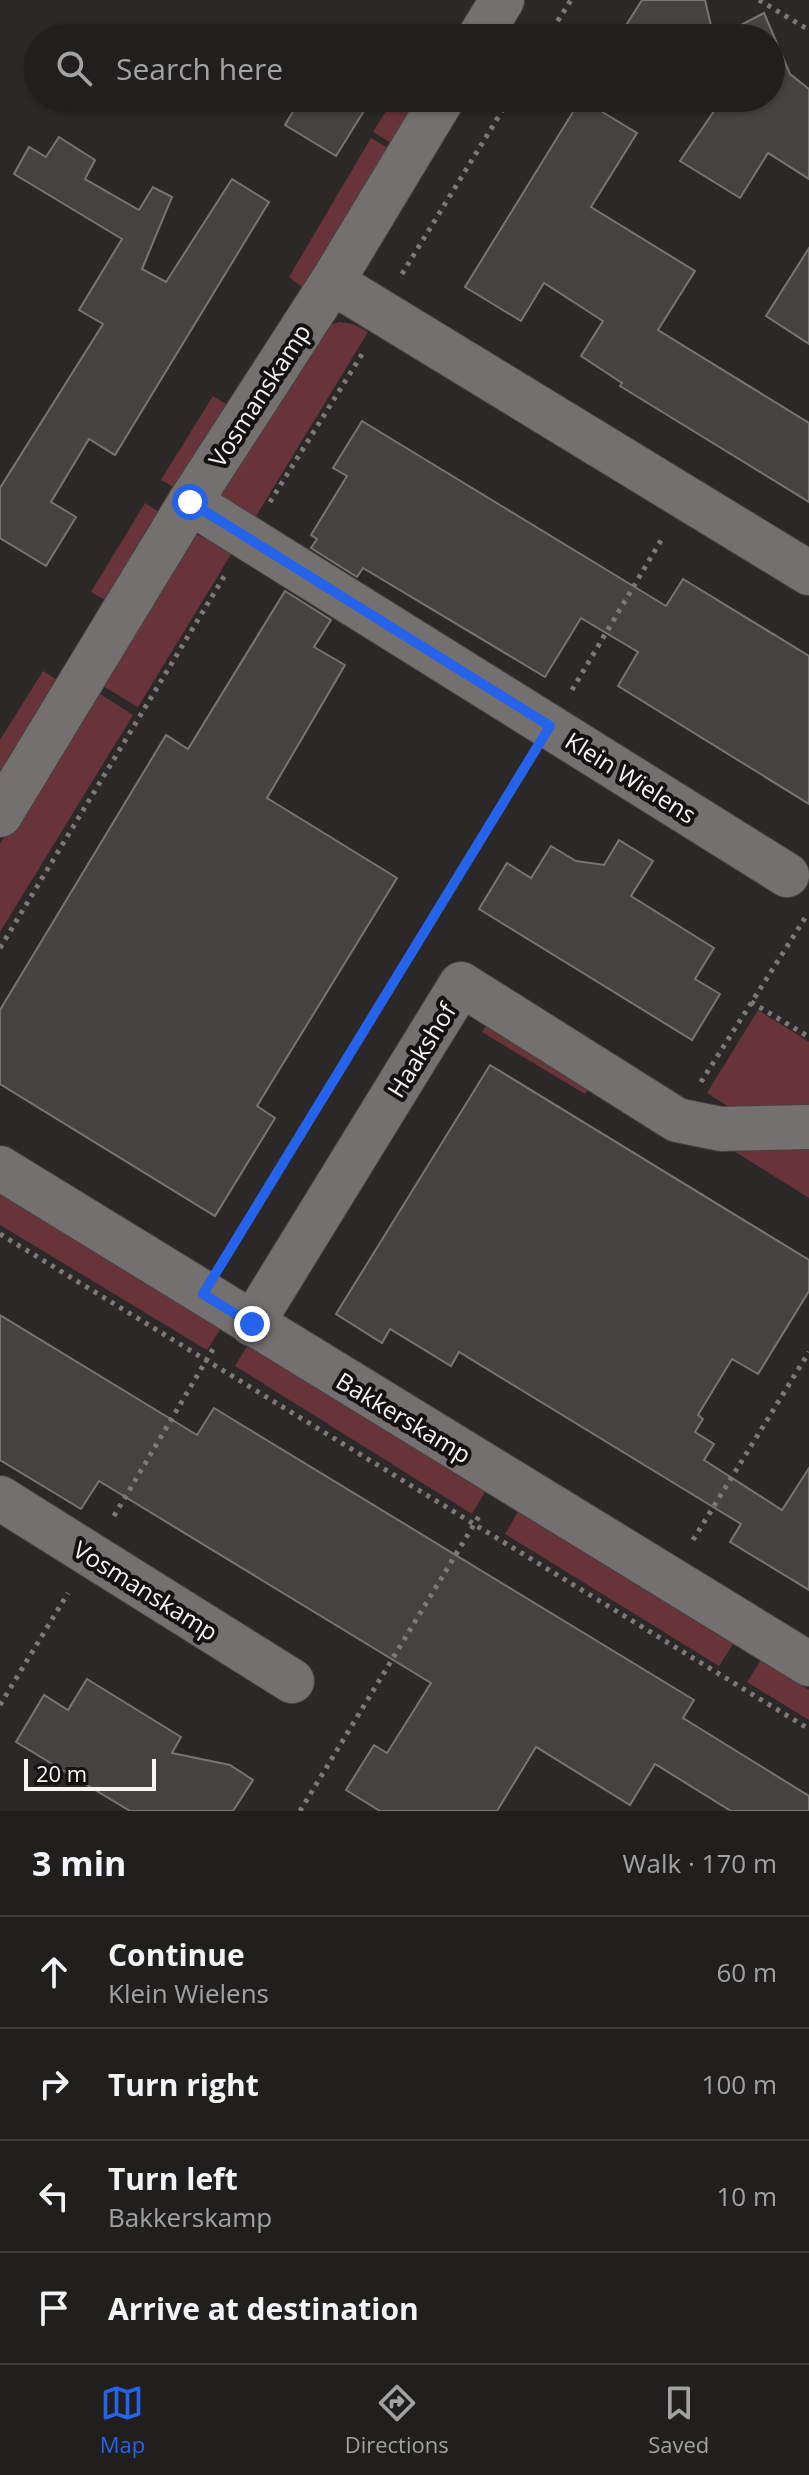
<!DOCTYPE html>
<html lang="en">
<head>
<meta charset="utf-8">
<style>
  body { margin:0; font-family:"Open Sans",sans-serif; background:#2d2b2b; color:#f1f3f6 }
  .scale { position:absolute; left:24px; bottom:20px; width:132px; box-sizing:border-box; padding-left:8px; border:4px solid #f7f4f4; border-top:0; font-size:22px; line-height:28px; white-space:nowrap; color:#f7f4f4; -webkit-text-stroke:6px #131112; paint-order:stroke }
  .stop { position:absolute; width:24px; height:24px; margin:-18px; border:6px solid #2563eb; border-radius:50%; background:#fff }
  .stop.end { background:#2563eb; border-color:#fff; box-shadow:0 2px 8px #0008 }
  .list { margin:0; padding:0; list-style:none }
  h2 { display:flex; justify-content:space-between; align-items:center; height:104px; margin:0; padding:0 32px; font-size:34px }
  h2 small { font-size:26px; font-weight:400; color:#a2a2a4 }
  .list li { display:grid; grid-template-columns:52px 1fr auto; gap:24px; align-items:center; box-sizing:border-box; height:112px; padding:0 32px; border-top:2px solid #3e3c3c }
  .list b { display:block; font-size:30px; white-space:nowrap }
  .list p { margin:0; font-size:26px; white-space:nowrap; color:#a2a2a4 }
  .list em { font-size:26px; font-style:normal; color:#a2a2a4 }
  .icon { flex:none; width:44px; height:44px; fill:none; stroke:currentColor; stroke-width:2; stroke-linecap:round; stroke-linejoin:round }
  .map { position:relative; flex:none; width:809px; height:1811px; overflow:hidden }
  .search { position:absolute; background:#211e1e; box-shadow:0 2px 6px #0004; left:24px; right:24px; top:24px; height:88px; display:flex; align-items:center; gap:20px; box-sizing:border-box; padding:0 28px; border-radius:44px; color:#a2a2a4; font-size:30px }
  .sheet { height:552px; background:#211e1e }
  nav { display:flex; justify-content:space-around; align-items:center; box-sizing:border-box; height:112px; border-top:2px solid #3e3c3c; background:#211e1e; font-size:22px; color:#a2a2a4 }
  nav a { display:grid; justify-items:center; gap:4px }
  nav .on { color:#2563eb }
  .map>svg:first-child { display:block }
</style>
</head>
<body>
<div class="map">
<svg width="809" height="1811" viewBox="0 0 809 1811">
  <rect width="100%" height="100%" fill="#2c2828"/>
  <g fill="#693439">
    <path d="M394,98H419L391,143L373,132Z"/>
    <path d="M371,138L388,148L302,287L289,277Z"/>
    <path d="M340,322L353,324L368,332L253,521L215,493L325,326Z"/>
    <path d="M213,396L229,406L178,490L161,480Z"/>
    <path d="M145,503L159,512L109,602L91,592Z"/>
    <path d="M191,532L233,551L138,707L98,683Z"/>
    <path d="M43,671L60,682L0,780V740Z"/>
    <path d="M94,690L133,715L0,932V844Z"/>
    <path d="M758,1010L809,1042V1108L729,1113L726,1105L707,1093Z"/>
    <path d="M490,1019L593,1082L585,1094L482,1032Z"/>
    <path d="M809,1137V1198L718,1141Z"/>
    <path d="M0,1193L221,1328L207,1350L0,1225Z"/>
    <path d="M248,1345L485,1492L472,1514L235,1366Z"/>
    <path d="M518,1512L733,1644L719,1666L505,1534Z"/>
    <path d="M761,1660L809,1690V1720L747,1682Z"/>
  </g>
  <g fill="#464242" stroke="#787474" stroke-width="2">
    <path d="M642,0H705L714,38H618Z"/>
    <path d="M764,13L790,74L809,89V179L768,153L740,198L680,161L723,98H771V38H716Z"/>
    <path d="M301,98H372L336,156L285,125Z"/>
    <path d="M581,99L637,133L591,207L695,271L658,330L809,423V502L620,386L622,383L581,356L603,321L544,283L521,321L465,287Z"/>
    <path d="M59,137L95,160L85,179L139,210L153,187L172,197L142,269L166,282L232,179L269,202L115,455L89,439L51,502L76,517L46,566L0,538V488L103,324L79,310L122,239L14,174L29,147L46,157Z"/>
    <path d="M809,248V344L766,316Z"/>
    <path d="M362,421L666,606L683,579L809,656V804L618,686L638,652L581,618L545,677L363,568L357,577L311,548L317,539L311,535L347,476L333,468Z"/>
    <path d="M285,591L331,620L314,647L345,665L267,798L397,878L257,1106L275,1118L215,1216L0,1084V1010L166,735L188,749Z"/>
    <path d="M619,840L653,861L631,896L714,948L695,979L720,994L692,1040L479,909L507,863L531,878L551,846L576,861L604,865Z"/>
    <path d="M490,1065L809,1260V1291L758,1374L732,1359L698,1415L703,1419L695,1432L714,1444L704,1460L782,1510L809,1468V1590L730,1542L741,1524L459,1352L451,1366L390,1329L382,1343L336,1314Z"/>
    <path d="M0,1315L197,1435L214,1408L694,1700L683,1718L809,1796V1811H731L655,1764L630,1805L536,1747L497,1811H380L346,1790L374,1745L387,1753L431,1683L99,1481L81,1509L0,1460Z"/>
    <path d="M87,1679L181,1737L172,1753L230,1765L253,1780L233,1811H130L16,1742L44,1695L68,1710Z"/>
  </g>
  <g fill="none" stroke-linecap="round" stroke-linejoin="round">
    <defs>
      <g id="minor">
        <path d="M479,38L502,0"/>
        <path d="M332,282L809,573"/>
        <path d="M190,502L787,875"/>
        <path d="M0,815L190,502L332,282L443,98"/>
        <path d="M0,1168L809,1664"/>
        <path d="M252,1324L461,984L677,1120L721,1129L809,1127"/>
        <path d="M0,1498L292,1681"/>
      </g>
    </defs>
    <use href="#minor" stroke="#464343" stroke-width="46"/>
    <g stroke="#7d7979" stroke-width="5" stroke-dasharray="4 6" stroke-linecap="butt">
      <path d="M759,0L809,30"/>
      <path d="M547,38L571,0"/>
      <path d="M402,274L510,98"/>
      <path d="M270,502L364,351"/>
      <path d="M572,690L663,537"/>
      <path d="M0,948L225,575"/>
      <path d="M751,1002L809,1037"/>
      <path d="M701,1082L807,915"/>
      <path d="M0,1234L809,1729"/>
      <path d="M226,1256L528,763"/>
      <path d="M114,1516L213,1349"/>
      <path d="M693,1540L809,1352"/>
      <path d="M0,1705L68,1593"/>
      <path d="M300,1811L481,1513"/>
    </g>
    <use href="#minor" stroke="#747070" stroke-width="44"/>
  </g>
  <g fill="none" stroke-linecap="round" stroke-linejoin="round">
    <path stroke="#2563eb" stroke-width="10" d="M190,502L550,726L203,1294L252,1324"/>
  </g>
  <g text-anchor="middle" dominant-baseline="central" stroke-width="8" stroke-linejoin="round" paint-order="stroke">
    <g font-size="24" fill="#f7f4f4" stroke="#131112">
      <text transform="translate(259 395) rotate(-57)">Vosmanskamp</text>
      <text transform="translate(631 777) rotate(32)">Klein Wielens</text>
      <text transform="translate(421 1050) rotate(-58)">Haakshof</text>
      <text transform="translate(404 1417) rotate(31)">Bakkerskamp</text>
      <text transform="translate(146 1590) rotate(32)">Vosmanskamp</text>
    </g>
  </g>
</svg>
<div class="scale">20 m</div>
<div class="stop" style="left:190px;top:502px"></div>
<div class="stop end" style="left:252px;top:1324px"></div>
<div class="search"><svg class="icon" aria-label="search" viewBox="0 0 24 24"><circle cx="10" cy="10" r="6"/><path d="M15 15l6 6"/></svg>Search here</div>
</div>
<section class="sheet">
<h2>3 min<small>Walk · 170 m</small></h2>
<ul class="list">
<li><svg class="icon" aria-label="ahead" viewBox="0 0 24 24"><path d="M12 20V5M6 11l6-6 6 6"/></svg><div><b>Continue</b><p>Klein Wielens</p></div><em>60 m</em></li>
<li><svg class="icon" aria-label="right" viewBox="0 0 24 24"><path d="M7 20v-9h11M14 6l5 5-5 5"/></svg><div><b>Turn right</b></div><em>100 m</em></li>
<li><svg class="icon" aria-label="left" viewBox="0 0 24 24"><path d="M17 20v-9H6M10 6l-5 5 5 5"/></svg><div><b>Turn left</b><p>Bakkerskamp</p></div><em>10 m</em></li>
<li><svg class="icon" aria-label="arrive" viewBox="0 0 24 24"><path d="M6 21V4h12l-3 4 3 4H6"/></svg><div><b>Arrive at destination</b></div></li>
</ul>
</section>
<nav>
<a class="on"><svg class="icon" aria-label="map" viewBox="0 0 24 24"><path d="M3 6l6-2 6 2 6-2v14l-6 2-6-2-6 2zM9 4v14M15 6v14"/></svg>Map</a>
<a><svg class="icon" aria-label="directions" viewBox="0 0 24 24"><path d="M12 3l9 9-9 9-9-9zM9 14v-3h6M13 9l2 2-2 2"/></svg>Directions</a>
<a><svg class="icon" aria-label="saved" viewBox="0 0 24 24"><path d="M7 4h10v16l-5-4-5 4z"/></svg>Saved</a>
</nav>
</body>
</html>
